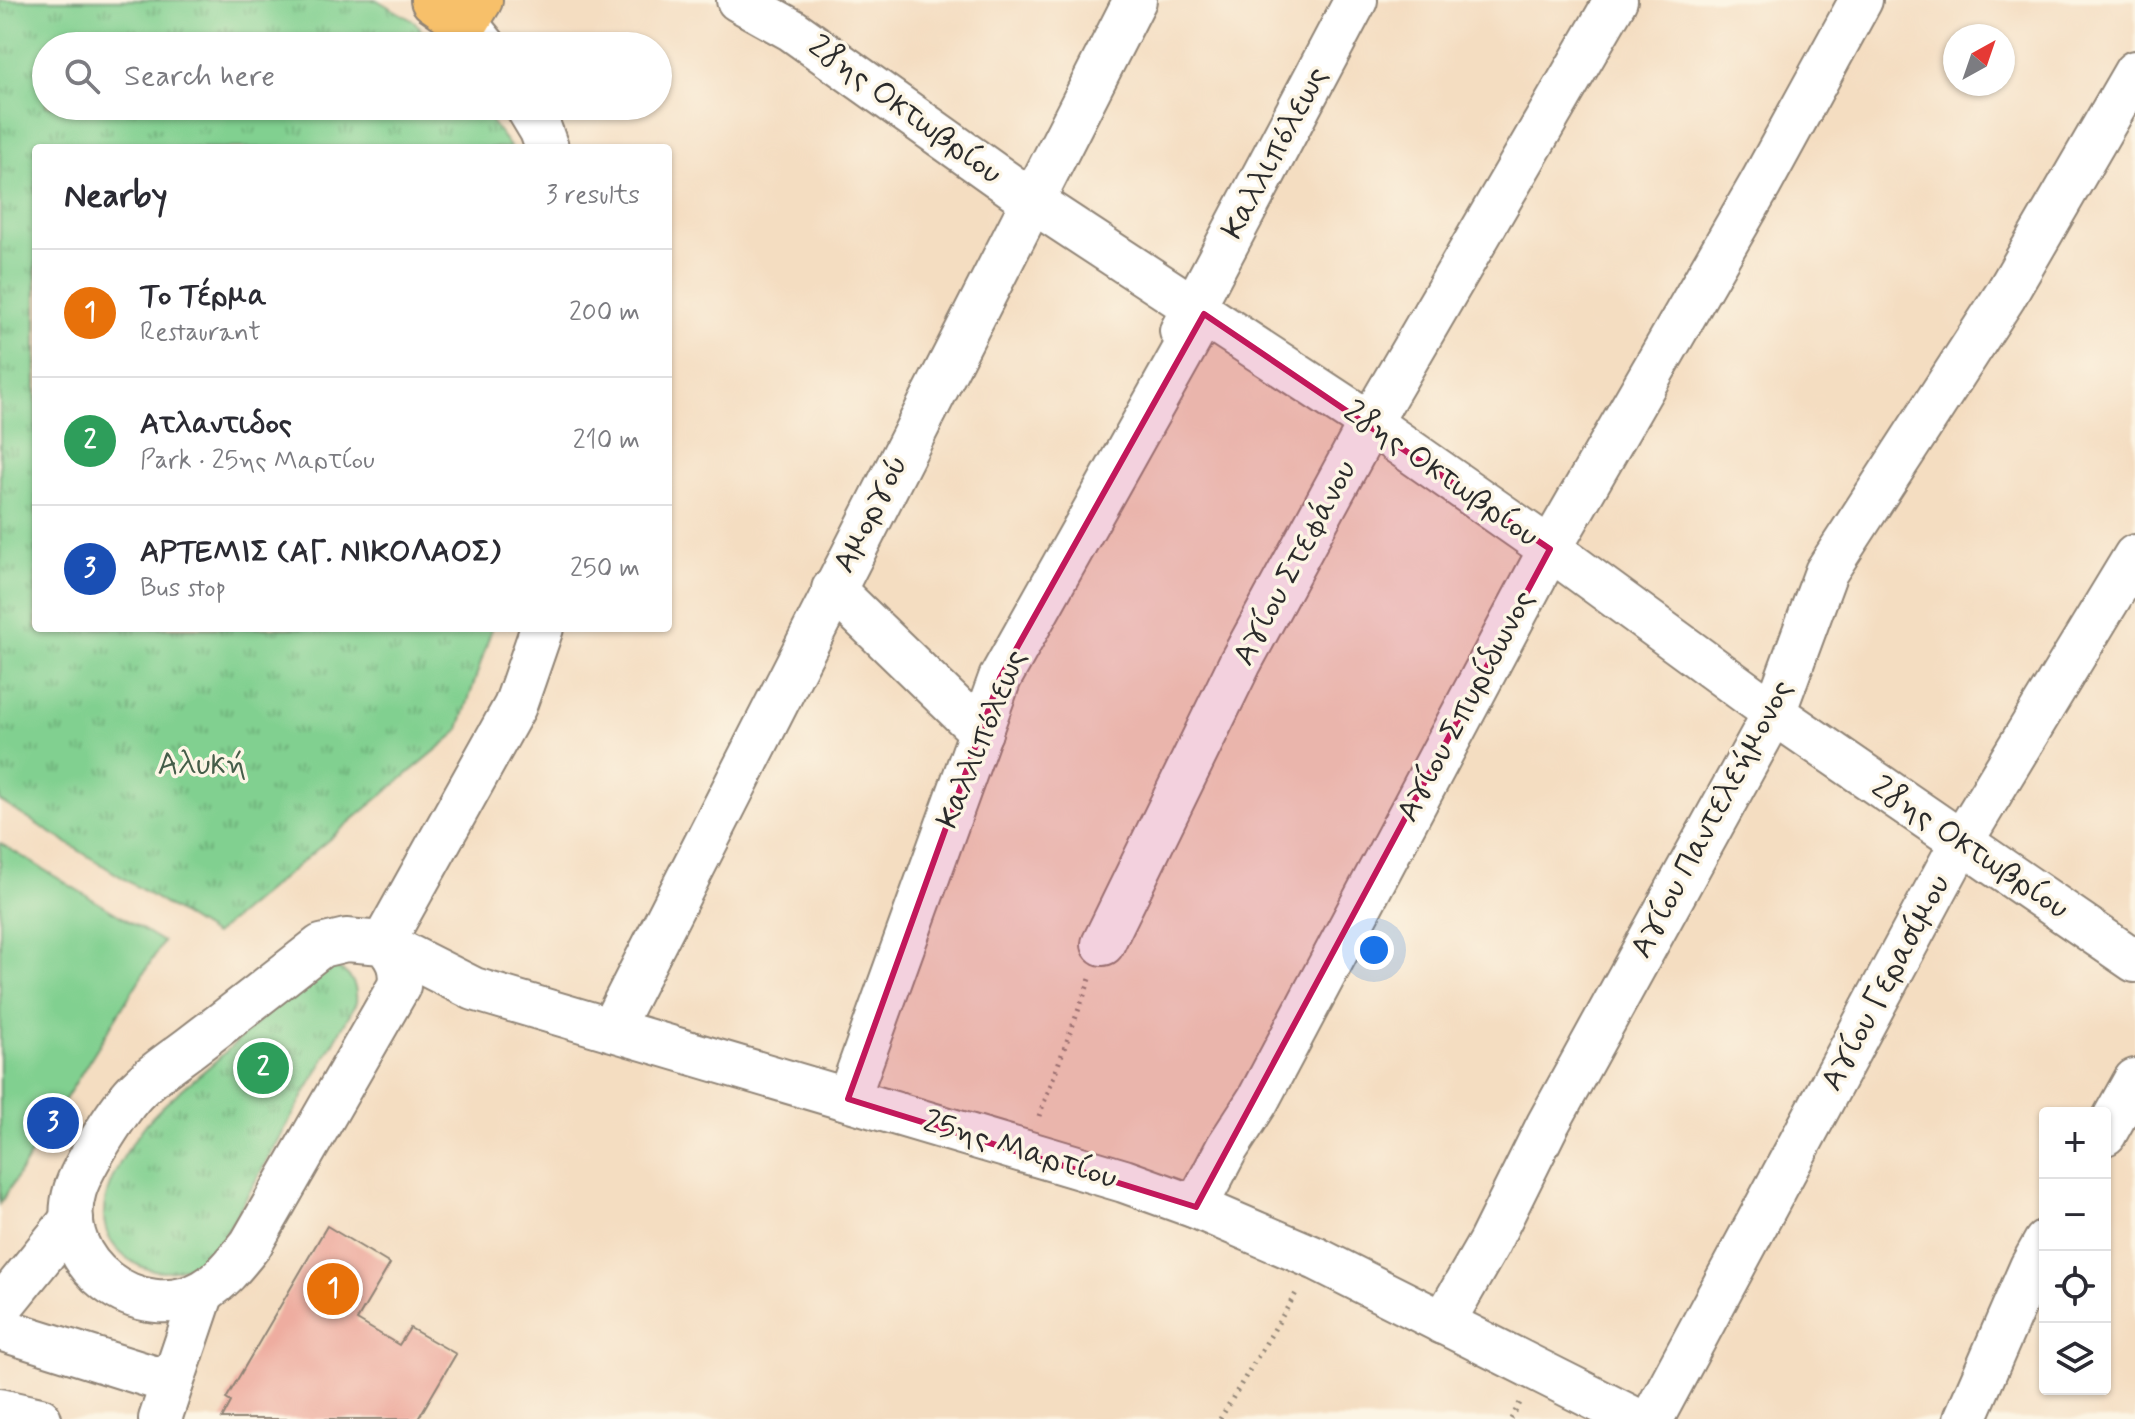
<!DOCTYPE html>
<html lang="en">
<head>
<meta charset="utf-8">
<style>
  body { margin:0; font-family:Mynerve,sans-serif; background:#f7f7f7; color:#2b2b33 }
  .controls { position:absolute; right:24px; bottom:24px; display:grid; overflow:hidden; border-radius:8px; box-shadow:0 2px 6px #0004 }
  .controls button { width:72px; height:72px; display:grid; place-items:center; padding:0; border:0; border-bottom:2px solid #e1e1e2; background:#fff; color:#2b2b33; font:40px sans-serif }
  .compass { position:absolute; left:1943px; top:24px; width:72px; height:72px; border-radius:50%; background:#fff; box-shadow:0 2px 6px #0004; rotate:40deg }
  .you { position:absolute; left:1374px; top:950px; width:28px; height:28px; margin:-20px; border:6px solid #fff; border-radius:50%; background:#1a73e8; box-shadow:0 0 0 12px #1a73e833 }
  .badge { display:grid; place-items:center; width:52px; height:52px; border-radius:50%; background:#2563eb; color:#fff; font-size:26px; font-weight:700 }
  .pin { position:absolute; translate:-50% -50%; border:4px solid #fff; box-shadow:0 2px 8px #0006 }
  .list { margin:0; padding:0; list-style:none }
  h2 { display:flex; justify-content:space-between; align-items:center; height:104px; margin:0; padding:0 32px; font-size:34px }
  h2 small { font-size:26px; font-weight:400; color:#7c7c81 }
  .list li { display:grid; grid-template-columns:52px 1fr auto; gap:24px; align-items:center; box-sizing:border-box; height:128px; padding:0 32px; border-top:2px solid #e1e1e2 }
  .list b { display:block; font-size:30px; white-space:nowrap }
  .list p { margin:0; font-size:26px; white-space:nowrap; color:#7c7c81 }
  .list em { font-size:26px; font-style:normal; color:#7c7c81 }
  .icon { flex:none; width:44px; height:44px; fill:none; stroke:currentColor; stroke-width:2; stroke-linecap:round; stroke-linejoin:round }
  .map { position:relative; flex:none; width:2135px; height:1419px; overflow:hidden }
  .search { position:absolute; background:#fff; box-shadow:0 2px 6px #0004; left:32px; top:32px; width:640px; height:88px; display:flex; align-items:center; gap:20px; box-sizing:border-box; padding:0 28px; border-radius:44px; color:#7c7c81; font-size:30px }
  .panel { position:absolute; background:#fff; box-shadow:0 2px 6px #0004; left:32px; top:144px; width:640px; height:488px; border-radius:8px }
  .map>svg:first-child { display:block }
</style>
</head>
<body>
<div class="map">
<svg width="2135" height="1419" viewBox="0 0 2135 1419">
  <defs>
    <pattern id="park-tufts" width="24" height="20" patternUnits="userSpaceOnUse" patternTransform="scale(2)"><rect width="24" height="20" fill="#81d090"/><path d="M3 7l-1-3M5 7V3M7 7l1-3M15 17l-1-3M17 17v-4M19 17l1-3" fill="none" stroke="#6aa976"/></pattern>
  </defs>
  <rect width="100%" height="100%" fill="#fcf5e5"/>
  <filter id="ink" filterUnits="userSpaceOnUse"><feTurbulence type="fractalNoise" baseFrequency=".0125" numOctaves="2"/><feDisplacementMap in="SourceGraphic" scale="16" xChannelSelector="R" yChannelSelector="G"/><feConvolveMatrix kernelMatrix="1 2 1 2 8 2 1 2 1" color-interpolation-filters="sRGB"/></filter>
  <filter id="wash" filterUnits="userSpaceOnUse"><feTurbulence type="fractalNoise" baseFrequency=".006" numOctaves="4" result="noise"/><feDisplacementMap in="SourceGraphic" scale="32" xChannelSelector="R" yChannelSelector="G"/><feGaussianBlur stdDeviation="1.8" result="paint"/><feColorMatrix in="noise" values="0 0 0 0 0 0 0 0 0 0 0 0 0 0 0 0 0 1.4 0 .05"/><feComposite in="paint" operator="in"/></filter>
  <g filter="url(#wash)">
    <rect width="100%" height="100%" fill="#f4ddc1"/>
    <path fill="#81d090" stroke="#567e5e" stroke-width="2" d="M0,843L163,942L0,1204Z"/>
    <g fill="url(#park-tufts)" stroke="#567e5e" stroke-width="2">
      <path d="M0,0H377L415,22L433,46H46V106H479L511,148H36V628H492L458,732L214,935L0,801Z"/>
      <path d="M327,967C348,968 358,983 356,1003L216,1251C192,1268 164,1279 136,1264C76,1230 113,1168 143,1128C161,1104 197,1078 220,1057C250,1029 280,1002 310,974Z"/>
    </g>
    <g id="blocks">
      <path fill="#eeada0" d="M327,1226L390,1264L357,1320L399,1345L410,1328L456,1354L418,1419H222L231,1402L226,1399Z"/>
    </g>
  </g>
  <g filter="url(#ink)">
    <use href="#blocks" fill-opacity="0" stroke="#908476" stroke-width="2"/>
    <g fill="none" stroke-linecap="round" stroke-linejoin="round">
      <defs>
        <g id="minor">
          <path d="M738,0L792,30L1032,201L1370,423L1550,549L1774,713L2135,961"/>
          <path d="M466,23L485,46"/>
          <path d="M526,106L541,131L547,148"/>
          <path d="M1181,331L1356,0"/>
          <path d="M833,589L981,732"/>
          <path d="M346,940L383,943C396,956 402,967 399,986L251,1244C237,1261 223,1280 204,1291C139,1327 53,1263 75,1190C82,1167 121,1104 139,1088C156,1071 177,1058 196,1043C238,1011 279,979 321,946Z"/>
          <path d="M383,943L474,989L1124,1181L1196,1207L1317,1259L1635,1419"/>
          <path d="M383,943L515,706L542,628"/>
          <path d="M1103,944L1240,663L1370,423L1616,0"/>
          <path d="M611,1029L1135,0"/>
          <path d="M848,1099L1000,678L1204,314"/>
          <path d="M2105,1134L2135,1080"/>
          <path d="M1196,1207L1227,1148L1258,1100L1550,549L1761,183L1861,0"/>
          <path d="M0,1308L72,1219"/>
          <path d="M1443,1323L1489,1243L1548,1124L1774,713L1826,572L2005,296L2135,72"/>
          <path d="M0,1329L172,1383"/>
          <path d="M0,1410L40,1419"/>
          <path d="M160,1419L203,1292"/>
          <path d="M1652,1419L1962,841L2135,556"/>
          <path d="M1965,1419L2031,1267L2045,1242"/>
        </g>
        <path id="major" d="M433,0L466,23L480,0"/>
      </defs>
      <use href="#minor" stroke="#908476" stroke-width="46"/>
      <use href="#major" stroke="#908476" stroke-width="48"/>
      <g stroke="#908476" stroke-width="5" stroke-dasharray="2 6" stroke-linecap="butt">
        <path d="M1039,1116L1090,979"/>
        <path d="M1220,1419L1298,1290"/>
        <path d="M1511,1419L1520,1403"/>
      </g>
      <use href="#minor" stroke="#fff" stroke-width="42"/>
      <use href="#major" stroke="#f7c06b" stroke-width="44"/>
    </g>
  </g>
  <path fill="#c2185b" fill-opacity="0.2" stroke="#c2185b" stroke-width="6" stroke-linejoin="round" d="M1204,314L1550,549L1196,1207L848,1099L1000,678Z"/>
  <g text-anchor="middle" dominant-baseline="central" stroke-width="7" stroke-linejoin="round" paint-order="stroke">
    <g font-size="32" fill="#2b2b2b" stroke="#fcf5e5">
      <text transform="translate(905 110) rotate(36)">28ης Οκτωβρίου</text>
      <text transform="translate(1275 153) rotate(-62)">Καλλιπόλεως</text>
      <text transform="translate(1441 474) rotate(35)">28ης Οκτωβρίου</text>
      <text transform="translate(871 514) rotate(-63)">Αμοργού</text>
      <text transform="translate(1295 563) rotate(-62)">Αγίου Στεφάνου</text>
      <text transform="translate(1466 706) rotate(-62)">Αγίου Σπυρίδωνος</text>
      <text transform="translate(982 739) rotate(-68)">Καλλιπόλεως</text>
      <text transform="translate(1712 819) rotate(-62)">Αγίου Παντελεήμονος</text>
      <text transform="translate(1970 848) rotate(34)">28ης Οκτωβρίου</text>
      <text transform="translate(1886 983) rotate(-62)">Αγίου Γερασίμου</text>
      <text transform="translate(1020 1150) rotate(17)">25ης Μαρτίου</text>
    </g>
    <g font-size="32" fill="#455d49" stroke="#fcf5e5">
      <text x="202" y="765">Αλυκή</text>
    </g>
  </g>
</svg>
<div class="controls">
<button>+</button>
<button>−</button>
<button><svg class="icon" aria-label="locate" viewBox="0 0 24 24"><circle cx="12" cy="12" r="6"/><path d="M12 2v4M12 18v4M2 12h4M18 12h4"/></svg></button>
<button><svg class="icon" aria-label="layers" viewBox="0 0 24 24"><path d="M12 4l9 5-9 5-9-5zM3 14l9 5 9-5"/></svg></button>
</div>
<svg class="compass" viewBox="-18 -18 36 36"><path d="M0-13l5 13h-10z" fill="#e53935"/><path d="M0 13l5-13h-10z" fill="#7c7c81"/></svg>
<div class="you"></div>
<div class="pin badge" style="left:333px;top:1289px;background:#e8710a">1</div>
<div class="pin badge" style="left:263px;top:1068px;background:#2e9e5b">2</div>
<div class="pin badge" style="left:53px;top:1123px;background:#1a4fb4">3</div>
<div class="search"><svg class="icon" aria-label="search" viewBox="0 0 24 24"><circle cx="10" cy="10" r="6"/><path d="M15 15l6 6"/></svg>Search here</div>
<section class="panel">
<h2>Nearby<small>3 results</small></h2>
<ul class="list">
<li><span class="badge" style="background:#e8710a">1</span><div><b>Το Τέρμα</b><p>Restaurant</p></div><em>200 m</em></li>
<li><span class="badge" style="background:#2e9e5b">2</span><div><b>Ατλαντιδος</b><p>Park · 25ης Μαρτίου</p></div><em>210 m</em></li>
<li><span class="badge" style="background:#1a4fb4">3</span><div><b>ΑΡΤΕΜΙΣ (ΑΓ. ΝΙΚΟΛΑΟΣ)</b><p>Bus stop</p></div><em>250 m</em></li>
</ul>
</section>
</div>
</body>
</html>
